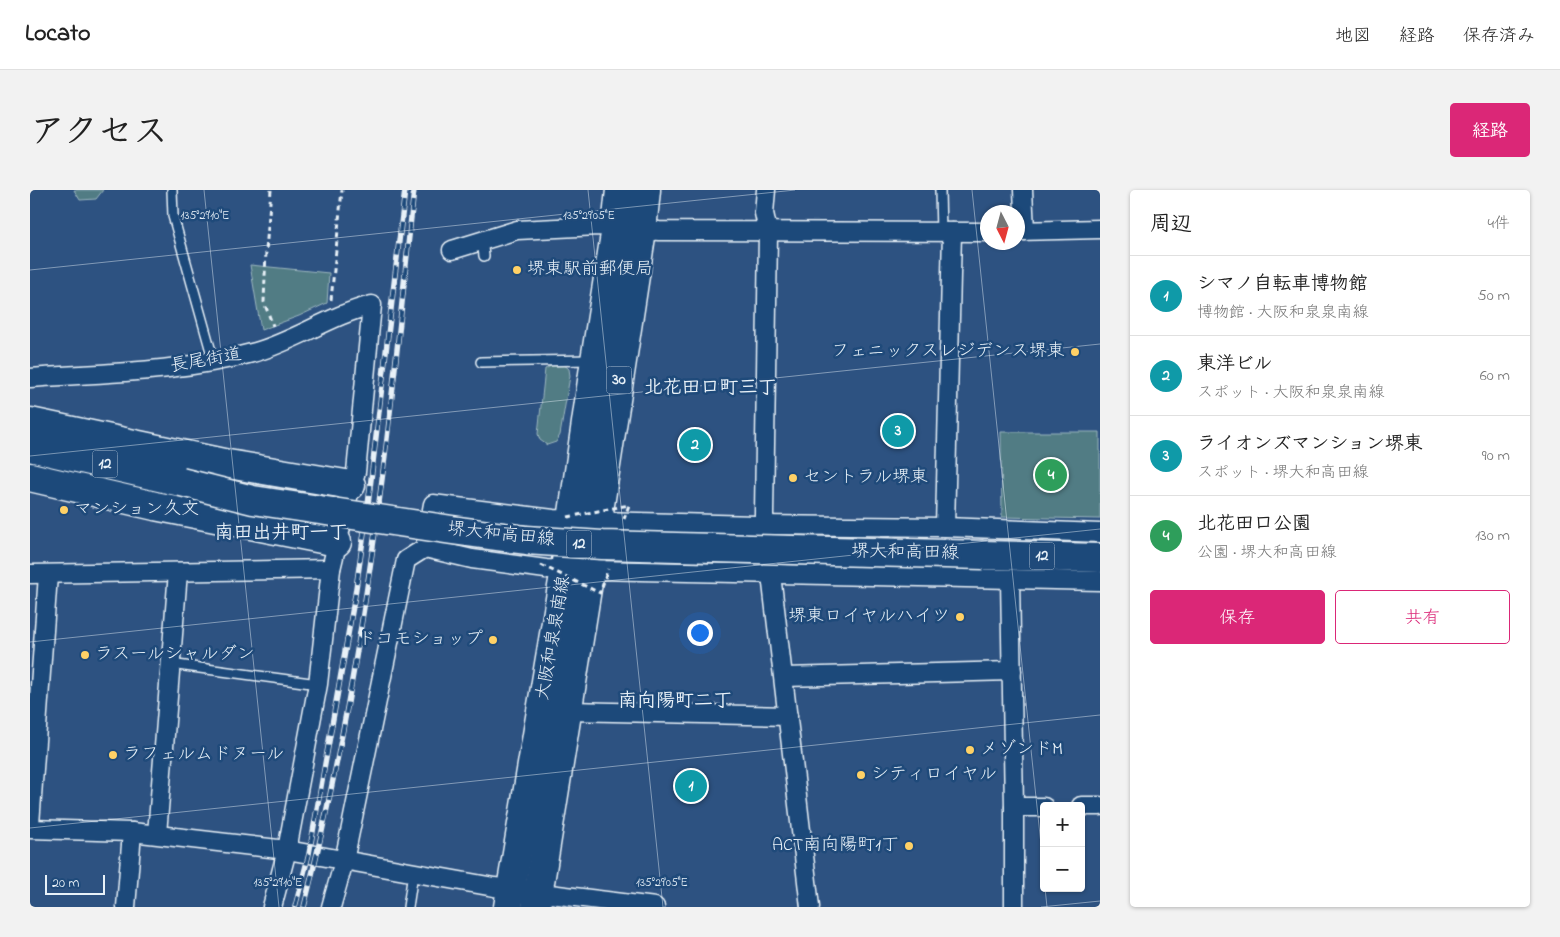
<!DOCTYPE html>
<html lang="ja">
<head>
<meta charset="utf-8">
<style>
  body { margin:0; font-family:"Indie Flower","Klee One",sans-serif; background:#f2f2f2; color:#222 }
  .controls { position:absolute; right:15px; bottom:15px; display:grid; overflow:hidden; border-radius:5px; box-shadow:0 1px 4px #0004 }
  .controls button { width:45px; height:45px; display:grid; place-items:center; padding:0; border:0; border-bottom:1px solid #e0e0e0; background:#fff; color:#222; font:25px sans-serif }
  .compass { position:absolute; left:950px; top:15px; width:45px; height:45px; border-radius:50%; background:#fff; box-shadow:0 1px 4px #0004; rotate:174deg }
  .scale { position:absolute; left:15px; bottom:12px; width:60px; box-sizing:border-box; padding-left:5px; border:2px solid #e8f1f8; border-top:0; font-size:14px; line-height:18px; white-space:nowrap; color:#e8f1f8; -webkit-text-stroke:4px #1f4a7a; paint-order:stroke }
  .you { position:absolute; left:669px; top:442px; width:18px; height:18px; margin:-12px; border:4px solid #fff; border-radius:50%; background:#1a73e8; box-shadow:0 0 0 8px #1a73e833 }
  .badge { display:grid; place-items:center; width:32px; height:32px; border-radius:50%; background:#db2777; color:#fff; font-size:16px; font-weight:700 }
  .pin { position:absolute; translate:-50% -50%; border:2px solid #fff; box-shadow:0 1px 5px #0006 }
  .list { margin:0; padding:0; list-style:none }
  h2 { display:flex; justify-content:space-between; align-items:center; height:65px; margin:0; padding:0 20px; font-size:21px }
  h2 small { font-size:16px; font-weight:400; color:#767676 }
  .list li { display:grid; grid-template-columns:32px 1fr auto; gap:15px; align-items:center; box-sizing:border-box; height:80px; padding:0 20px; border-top:1px solid #e0e0e0 }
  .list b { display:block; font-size:19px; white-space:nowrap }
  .list p { margin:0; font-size:16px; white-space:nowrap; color:#767676 }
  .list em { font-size:16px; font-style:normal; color:#767676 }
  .actions { display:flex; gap:10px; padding:15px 20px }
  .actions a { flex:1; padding:11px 0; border:1px solid #db2777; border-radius:5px; text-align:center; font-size:18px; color:#db2777 }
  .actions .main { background:#db2777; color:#fff }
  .map { position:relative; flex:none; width:1070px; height:717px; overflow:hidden; border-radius:5px }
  header { display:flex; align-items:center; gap:30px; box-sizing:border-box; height:70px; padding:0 25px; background:#fff; border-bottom:1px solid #e0e0e0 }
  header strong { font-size:24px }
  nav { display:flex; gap:28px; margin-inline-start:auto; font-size:18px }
  .intro { display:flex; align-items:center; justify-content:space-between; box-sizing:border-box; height:120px; padding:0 30px }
  h1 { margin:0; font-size:35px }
  .button { padding:12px 22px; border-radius:5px; background:#db2777; color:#fff; font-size:18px; font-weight:700 }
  main { display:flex; gap:30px; padding:0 30px }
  aside { flex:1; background:#fff; border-radius:5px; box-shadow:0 1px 4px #0004 }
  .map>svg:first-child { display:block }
</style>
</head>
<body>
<header>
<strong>Locato</strong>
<nav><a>地図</a><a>経路</a><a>保存済み</a></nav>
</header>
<div class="intro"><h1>アクセス</h1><a class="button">経路</a></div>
<main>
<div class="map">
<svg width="1070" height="717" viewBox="0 0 1070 717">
  <rect width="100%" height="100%" fill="#2d5281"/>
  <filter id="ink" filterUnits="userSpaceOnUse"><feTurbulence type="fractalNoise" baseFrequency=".02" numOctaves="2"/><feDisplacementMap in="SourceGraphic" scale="10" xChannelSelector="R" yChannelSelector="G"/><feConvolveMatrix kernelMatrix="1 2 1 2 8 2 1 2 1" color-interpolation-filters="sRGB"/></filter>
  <g filter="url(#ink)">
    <g fill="#517c84" stroke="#9cb6be">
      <path d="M44,0H73L66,9L50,10Z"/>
      <path d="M220,75L299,83L297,113L269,126L231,140Z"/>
      <path d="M532,173L539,179L540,186L530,245L526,252L517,255L510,250L508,244L515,179L523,175Z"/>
      <path d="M971,242H1070V329L972,327Z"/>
    </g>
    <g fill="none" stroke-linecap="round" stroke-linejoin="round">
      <defs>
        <g id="lane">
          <path d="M142,0L143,26L184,172"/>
          <path d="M910,0L911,43"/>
          <path d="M452,49L454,66"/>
          <path d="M451,172L562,170"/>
          <path d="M140,474L288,494"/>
          <path d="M378,717L383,683"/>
        </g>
        <g id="street">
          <path d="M736,0L734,23L738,42L734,325L780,717"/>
          <path d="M993,0L995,41"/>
          <path d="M988,41L1070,39"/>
          <path d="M422,60L487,40L568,36L629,41L958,42"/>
          <path d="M0,188C75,183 153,182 226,162C267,150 301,125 342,115L326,282L321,295L301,379L288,494L257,660L242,717"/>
          <path d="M915,337L922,42"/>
          <path d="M395,358L442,369L516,379L1070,391"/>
          <path d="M0,384L301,379"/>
          <path d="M980,389L984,617V717"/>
          <path d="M754,487L982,481"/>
          <path d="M538,521L758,526"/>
          <path d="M1051,616H1070"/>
          <path d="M984,617H1014"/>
          <path d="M0,634L18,385"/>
          <path d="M0,639L102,642L257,660L464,697L625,717"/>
          <path d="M127,644L148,382"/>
          <path d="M96,717L102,642"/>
          <path d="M301,717L314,671L376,370L395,358L403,314L523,329L568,331L727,335L915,337L1070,343"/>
        </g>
        <g id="primary">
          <path d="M0,232L198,274L321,295"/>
          <path d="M0,257L151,292"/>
          <path d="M0,287L125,316L307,352"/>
          <path d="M953,365L1070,368"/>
          <path d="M478,717L535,379L565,170L586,38L590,0"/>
          <path d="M506,717L560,380L612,40L616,0"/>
        </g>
      </defs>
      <use href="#lane" stroke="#e8f1f8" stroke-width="12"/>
      <use href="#street" stroke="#e8f1f8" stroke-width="21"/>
      <use href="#primary" stroke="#e8f1f8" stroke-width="31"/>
      <g stroke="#e8f1f8" stroke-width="3" stroke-dasharray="5 4" stroke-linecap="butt">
        <path d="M241,0L236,61L234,112L243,136"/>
        <path d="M301,110L312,0"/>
      </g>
      <use href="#lane" stroke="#1f4a7a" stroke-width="9"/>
      <use href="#street" stroke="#1f4a7a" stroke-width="18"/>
      <use href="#primary" stroke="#1f4a7a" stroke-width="28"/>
      <defs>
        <g id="rail">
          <path d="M265,717L279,664L325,405L338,315L375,0"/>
          <path d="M274,717C309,579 333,438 351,297C364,198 373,99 384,0"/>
        </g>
      </defs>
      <use href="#rail" stroke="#e8f1f8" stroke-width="5.5"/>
      <use href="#rail" stroke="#1f4a7a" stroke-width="4" stroke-dasharray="11" stroke-linecap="butt"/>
      <defs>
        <path id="primary-bridge" d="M151,292L223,310L422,340L496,350L572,355L953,365"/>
      </defs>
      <use href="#primary-bridge" stroke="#e8f1f8" stroke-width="31" stroke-linecap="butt"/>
      <g stroke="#e8f1f8" stroke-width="3" stroke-dasharray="5 4" stroke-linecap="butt">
        <path d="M538,327L599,315L593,332"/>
        <path d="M511,375L570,403L578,379"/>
      </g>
      <use href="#primary-bridge" stroke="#1f4a7a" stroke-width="28"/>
    </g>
  </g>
  <path fill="none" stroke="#e8f1f8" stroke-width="1" stroke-opacity="0.45" d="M174,0L249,717M558,0L633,717M942,0L1014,683M0,80L765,0M0,266L1070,154M0,452L1070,339M0,638L1070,525M1015,698L1017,717M1011,717L1070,711"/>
  <g fill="#ffd166" stroke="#1f4a7a" stroke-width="2">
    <circle cx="487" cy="80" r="5"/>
    <circle cx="1045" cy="162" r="5"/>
    <circle cx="763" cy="288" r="5"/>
    <circle cx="34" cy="320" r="5"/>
    <circle cx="930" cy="427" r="5"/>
    <circle cx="463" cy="450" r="5"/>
    <circle cx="55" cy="465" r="5"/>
    <circle cx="940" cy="560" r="5"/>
    <circle cx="83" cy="565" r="5"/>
    <circle cx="831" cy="585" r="5"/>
    <circle cx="879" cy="656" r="5"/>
  </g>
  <g text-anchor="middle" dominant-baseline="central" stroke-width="5" stroke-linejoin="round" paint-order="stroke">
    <g fill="#1f4a7a" stroke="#acbfd2" stroke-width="1">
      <rect x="576.5" y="176.5" width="25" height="27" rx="4"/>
      <rect x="62.5" y="260.5" width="25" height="27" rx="4"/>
      <rect x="536.5" y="340.5" width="25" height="27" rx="4"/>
      <rect x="999.5" y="352.5" width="25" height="27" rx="4"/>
    </g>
    <g font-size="16" font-weight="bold" fill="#e8f1f8">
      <text x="589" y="190">30</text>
      <text x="75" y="274">12</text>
      <text x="549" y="354">12</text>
      <text x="1012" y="366">12</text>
    </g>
    <g font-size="18" fill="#e8f1f8" stroke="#1f4a7a" text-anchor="start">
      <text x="497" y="80">堺東駅前郵便局</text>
      <text x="1035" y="162" text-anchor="end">フェニックスレジデンス堺東</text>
      <text x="773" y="288">セントラル堺東</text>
      <text x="44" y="320">マンション久文</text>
      <text x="920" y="427" text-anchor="end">堺東ロイヤルハイツ</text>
      <text x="453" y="450" text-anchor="end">ドコモショップ</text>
      <text x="65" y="465">ラスールシャルダン</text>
      <text x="950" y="560">メゾンドM</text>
      <text x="93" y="565">ラフェルムドヌール</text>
      <text x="841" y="585">シティロイヤル</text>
      <text x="869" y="656" text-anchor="end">ACT南向陽町1丁</text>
    </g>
    <g font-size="18" fill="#e8f1f8" stroke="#1f4a7a">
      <text transform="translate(176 171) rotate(-10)">長尾街道</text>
      <text transform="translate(471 345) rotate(6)">堺大和高田線</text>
      <text transform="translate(875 363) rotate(1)">堺大和高田線</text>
      <text transform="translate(524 448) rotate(-80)">大阪和泉泉南線</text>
    </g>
    <g font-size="19" font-weight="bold" fill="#e8f1f8" stroke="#1f4a7a">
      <text x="680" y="198">北花田口町三丁</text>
      <text x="251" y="343">南田出井町一丁</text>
      <text x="645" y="511">南向陽町二丁</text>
    </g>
  </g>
  <g font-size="12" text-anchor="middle" fill="#e8f1f8" stroke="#1f4a7a" stroke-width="5" stroke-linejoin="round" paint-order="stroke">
    <text x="175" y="29">135°29'10"E</text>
    <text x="559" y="29">135°29'05"E</text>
    <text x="248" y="696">135°29'10"E</text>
    <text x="632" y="696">135°29'05"E</text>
  </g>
</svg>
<div class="controls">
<button>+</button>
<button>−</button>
</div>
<svg class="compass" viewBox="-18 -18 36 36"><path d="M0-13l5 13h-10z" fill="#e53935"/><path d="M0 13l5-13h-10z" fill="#767676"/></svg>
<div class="scale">20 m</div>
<div class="you"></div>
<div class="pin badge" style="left:661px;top:596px;background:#0f9aa8">1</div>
<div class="pin badge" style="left:665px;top:255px;background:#0f9aa8">2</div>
<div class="pin badge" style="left:868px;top:241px;background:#0f9aa8">3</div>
<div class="pin badge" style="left:1021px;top:285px;background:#2e9e5b">4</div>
</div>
<aside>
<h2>周辺<small>4件</small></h2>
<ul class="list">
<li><span class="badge" style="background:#0f9aa8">1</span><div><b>シマノ自転車博物館</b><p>博物館 · 大阪和泉泉南線</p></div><em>50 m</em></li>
<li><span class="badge" style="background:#0f9aa8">2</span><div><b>東洋ビル</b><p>スポット · 大阪和泉泉南線</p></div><em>60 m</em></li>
<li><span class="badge" style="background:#0f9aa8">3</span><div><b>ライオンズマンション堺東</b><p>スポット · 堺大和高田線</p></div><em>90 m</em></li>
<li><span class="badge" style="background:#2e9e5b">4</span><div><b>北花田口公園</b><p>公園 · 堺大和高田線</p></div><em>130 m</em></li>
</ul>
<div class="actions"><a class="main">保存</a><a>共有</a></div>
</aside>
</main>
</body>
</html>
